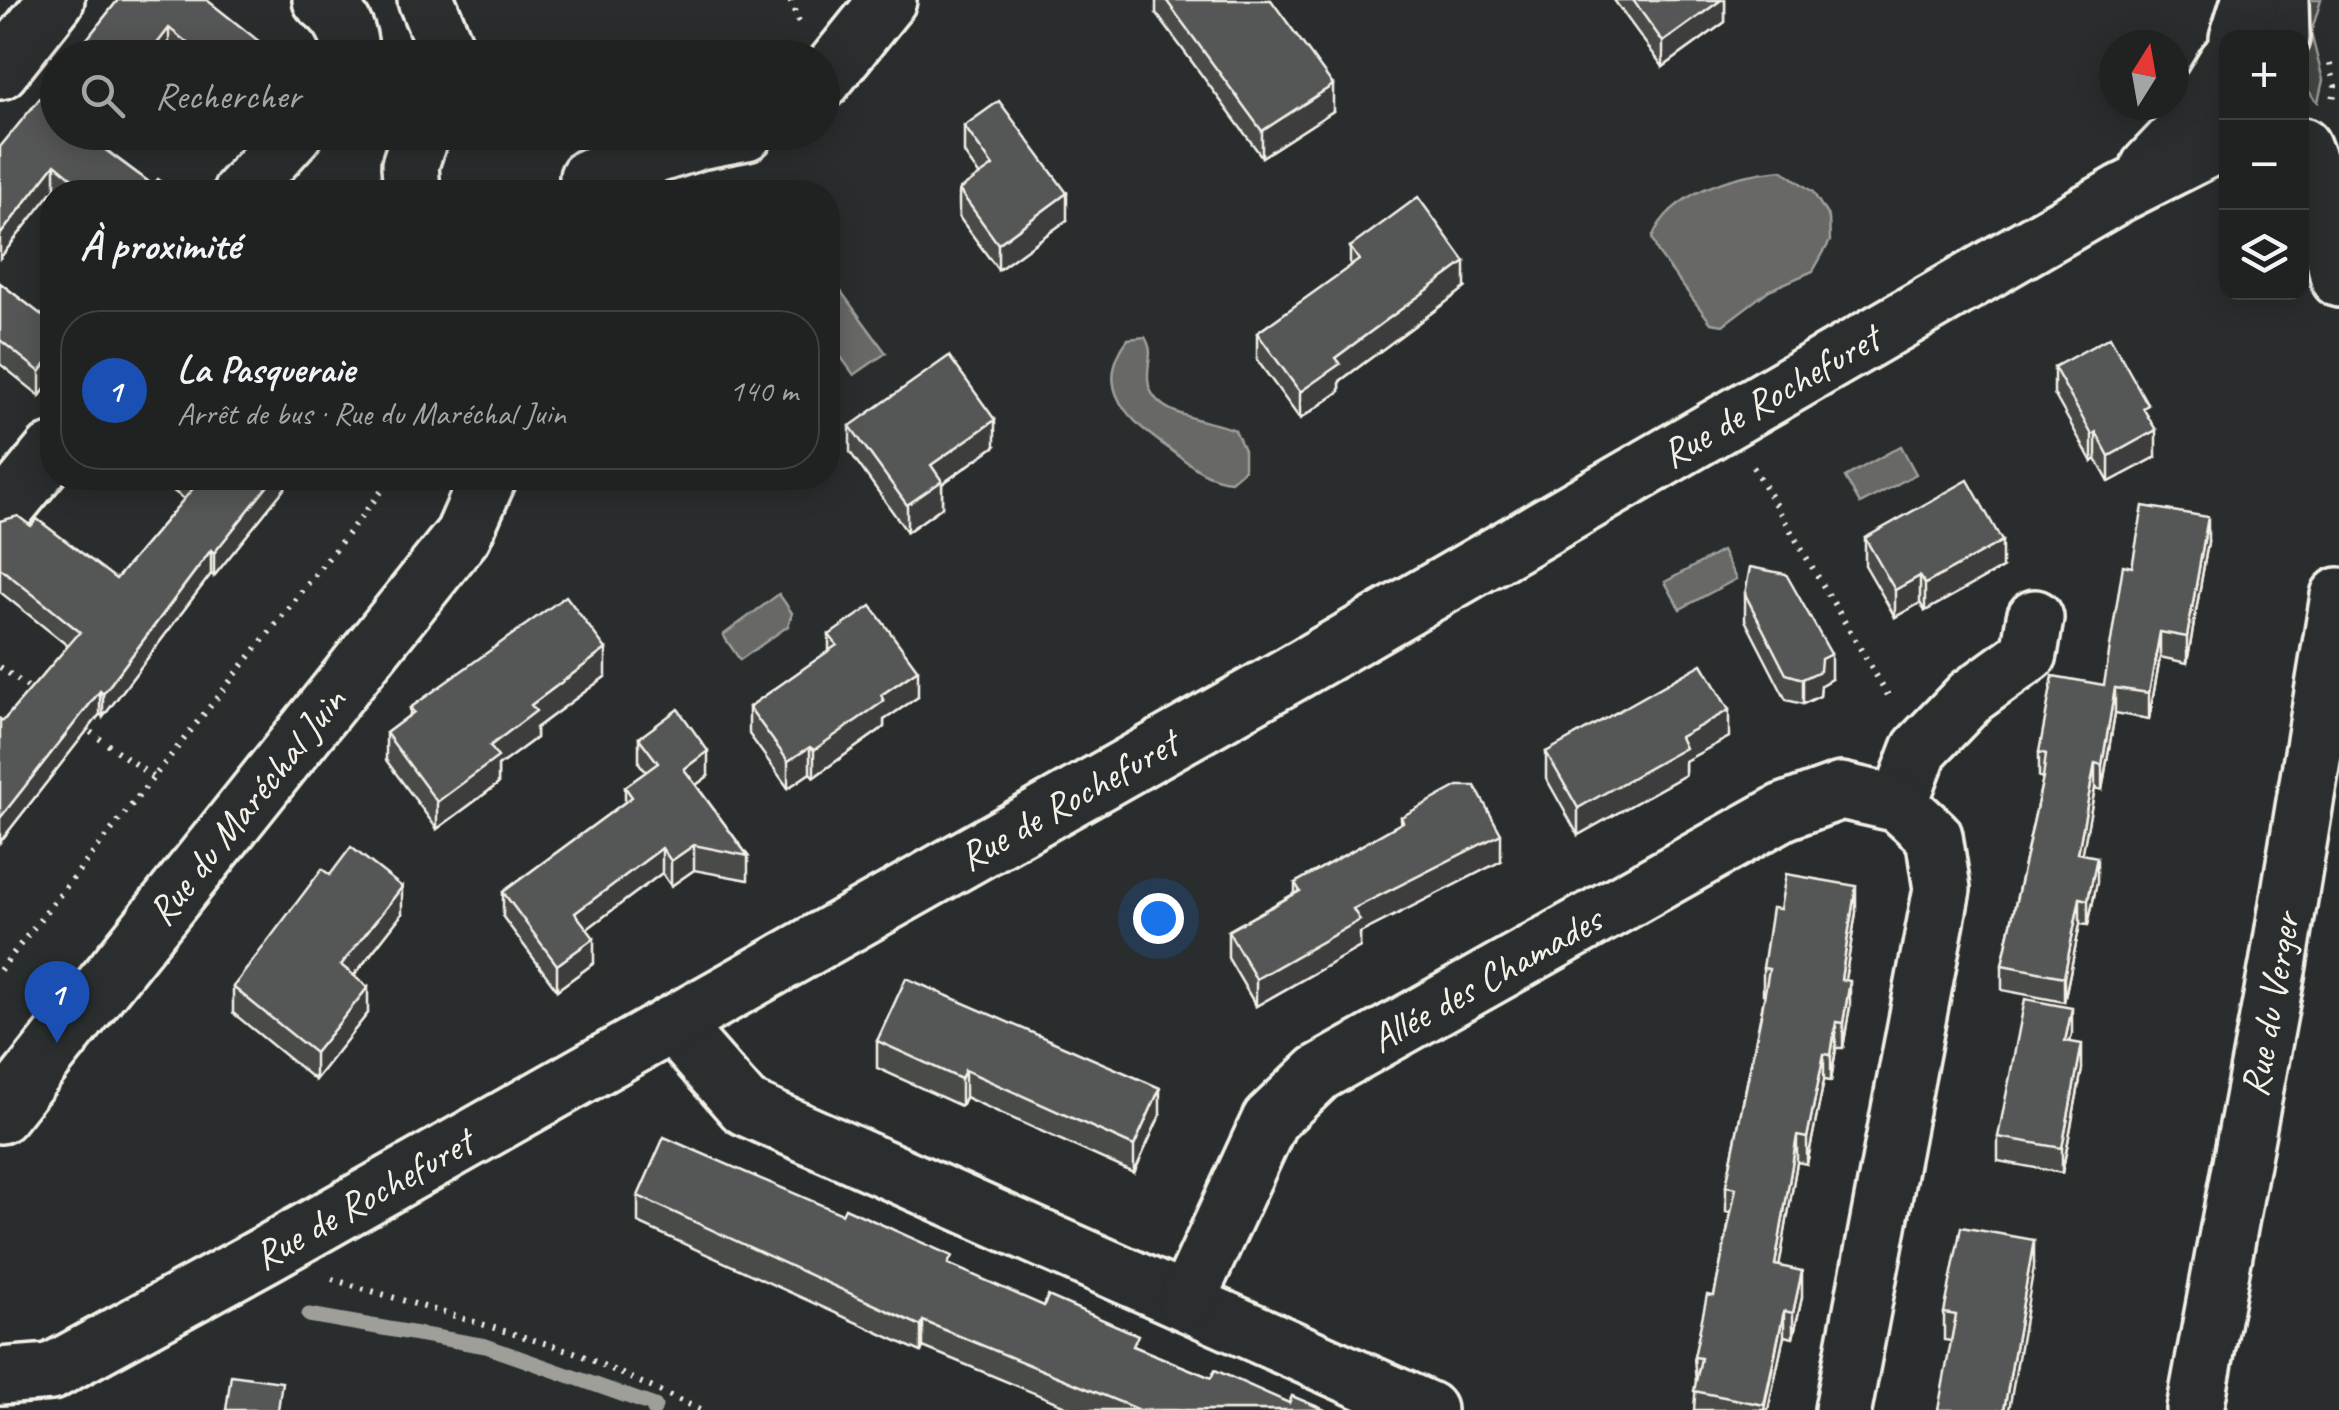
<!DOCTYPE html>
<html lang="fr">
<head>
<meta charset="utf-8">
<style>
  body { margin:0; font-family:Caveat,sans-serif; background:#282a2a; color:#f1f3f6 }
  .controls { position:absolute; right:30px; top:30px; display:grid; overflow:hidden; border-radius:20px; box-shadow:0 5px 25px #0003 }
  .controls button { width:90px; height:90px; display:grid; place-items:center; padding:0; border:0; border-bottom:2px solid #3d3f40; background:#202222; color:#f1f3f6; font:50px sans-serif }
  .compass { position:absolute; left:2099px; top:30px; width:90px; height:90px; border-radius:50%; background:#202222; box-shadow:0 5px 25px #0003; rotate:11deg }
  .you { position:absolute; left:1158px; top:918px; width:35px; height:35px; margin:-25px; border:8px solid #fff; border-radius:50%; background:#1a73e8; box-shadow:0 0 0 15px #1a73e833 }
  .badge { display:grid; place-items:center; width:65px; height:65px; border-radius:50%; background:#db2777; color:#fff; font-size:32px; font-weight:700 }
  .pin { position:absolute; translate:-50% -82px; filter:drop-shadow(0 2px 5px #0008) }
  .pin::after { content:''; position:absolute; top:52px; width:35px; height:30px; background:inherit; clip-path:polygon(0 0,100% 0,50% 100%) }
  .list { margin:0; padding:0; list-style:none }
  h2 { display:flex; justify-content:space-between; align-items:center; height:130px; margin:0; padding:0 40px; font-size:42px }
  h2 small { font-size:32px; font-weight:400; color:#a2a4a5 }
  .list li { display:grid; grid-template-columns:65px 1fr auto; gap:30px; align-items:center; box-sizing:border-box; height:160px; margin:0 20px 20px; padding:0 20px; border:2px solid #3d3f40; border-radius:40px }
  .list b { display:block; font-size:38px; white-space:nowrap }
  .list p { margin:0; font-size:32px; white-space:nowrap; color:#a2a4a5 }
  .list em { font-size:32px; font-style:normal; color:#a2a4a5 }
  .icon { flex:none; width:55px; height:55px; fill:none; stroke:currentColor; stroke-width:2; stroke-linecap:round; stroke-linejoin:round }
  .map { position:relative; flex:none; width:2339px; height:1410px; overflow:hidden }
  .search { position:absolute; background:#202222; box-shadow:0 5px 25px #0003; left:40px; top:40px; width:800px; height:110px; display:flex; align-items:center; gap:25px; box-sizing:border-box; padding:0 35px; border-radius:55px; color:#a2a4a5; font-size:38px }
  .panel { position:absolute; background:#202222; box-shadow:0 5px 25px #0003; left:40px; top:180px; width:800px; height:310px; border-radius:40px }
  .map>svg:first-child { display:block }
</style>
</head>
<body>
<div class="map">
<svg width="2339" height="1410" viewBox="0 0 2339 1410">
  <rect width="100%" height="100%" fill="#2a2d2e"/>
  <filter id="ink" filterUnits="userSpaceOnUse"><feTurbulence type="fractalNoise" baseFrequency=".01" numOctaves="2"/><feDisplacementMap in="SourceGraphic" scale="20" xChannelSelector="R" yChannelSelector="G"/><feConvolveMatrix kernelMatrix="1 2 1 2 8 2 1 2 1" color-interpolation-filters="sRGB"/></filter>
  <g filter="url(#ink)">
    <path fill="#444645" stroke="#9c9c96" stroke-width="2.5" d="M2308,0H2321L2311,33L2323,80L2318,102C2294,82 2296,28 2308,0Z"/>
    <g fill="#676866" stroke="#9f9f9a" stroke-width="2.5">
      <path d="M1782,170L1813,192L1829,218L1830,241L1813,271L1769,290L1723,325L1711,323L1658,253L1652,238C1670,191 1737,174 1782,170Z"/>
      <path d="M840,290L886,353L854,375L828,339V299Z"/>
      <path d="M1145,337C1154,353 1148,358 1148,375C1146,417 1205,418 1235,430L1244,450V470L1231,481C1206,479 1191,465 1171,450C1130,421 1091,389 1128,339Z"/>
      <path d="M1901,446L1916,474L1860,504L1845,477Z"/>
      <path d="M1722,551L1736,579L1680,609L1665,582Z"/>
      <path d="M779,594L792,613L788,626L740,660L723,635Z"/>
    </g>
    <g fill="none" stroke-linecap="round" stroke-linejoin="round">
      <path stroke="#9f9f9a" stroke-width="15" d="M309,1315L486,1346L655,1406L654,1410"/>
      <defs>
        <g id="minor">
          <path d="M321,0C339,14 354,34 348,58"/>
          <path d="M426,0L450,58"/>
          <path d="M2280,0L2281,38"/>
          <path d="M2238,38L2250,0"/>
          <path d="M0,71L56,0"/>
          <path d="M2302,146L2321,195L2339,279"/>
          <path d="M2149,167L2188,126L2226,63"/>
          <path d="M241,192L295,132"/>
          <path d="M0,515L52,452"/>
          <path d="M1899,804L1920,749L1971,696L2029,654L2035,618"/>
          <path d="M672,1024L745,1107L1428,1410"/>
          <path id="s1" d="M1186,1302L1270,1120L1319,1073L1783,812L1841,791L1899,804L1934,836L1942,889L1843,1410"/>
          <path id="s2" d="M0,1376L51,1372L268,1253L1291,674L2121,193L2226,140"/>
          <path id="s3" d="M2195,1410L2278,965L2339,596"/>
        </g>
        <g id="tertiary">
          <path d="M822,82L888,0"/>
          <path d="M588,177L699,141L746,132"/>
          <path d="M412,192L410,165L421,132"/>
          <path id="s4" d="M0,1115L463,535L488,478"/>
        </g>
      </defs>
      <use href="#minor" stroke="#f4f1e8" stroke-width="62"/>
      <use href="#tertiary" stroke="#f4f1e8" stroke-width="62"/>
      <g stroke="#f4f1e8" stroke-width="6" stroke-dasharray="2.5 8" stroke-linecap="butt">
        <path d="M790,0L800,25"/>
        <path d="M2330,64L2335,86L2333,101"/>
        <path d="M1753,467L1892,702"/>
        <path d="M0,667L36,693"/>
        <path d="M82,726L153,777"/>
        <path d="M0,970L392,478"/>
        <path d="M332,1279L574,1352L701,1410"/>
      </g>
      <use href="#minor" stroke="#2a2d2e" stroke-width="55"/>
      <use href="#tertiary" stroke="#2a2d2e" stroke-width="55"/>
    </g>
    <g fill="#494b4a" stroke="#f4f1e8" stroke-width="2.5">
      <path d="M118,0L280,58H176L169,52L165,58H72Z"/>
      <path d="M1156,0H1271L1333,111L1262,157L1156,13Z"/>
      <path d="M1614,0H1725V22L1663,67Z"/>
      <path d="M58,76L97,143L153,185L174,192H61L55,188L0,258Z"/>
      <path d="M964,126L1067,220L998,270L959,217V190L980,176L964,153Z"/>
      <path d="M1350,247L1465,288L1340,381V391L1300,419L1257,360V333L1350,267Z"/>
      <path d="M0,283L52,323L40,396L0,364Z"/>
      <path d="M2054,367L2148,416L2156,457L2109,482L2096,459L2092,462L2054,394Z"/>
      <path d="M850,426L995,446L942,484V507L907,532L850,452Z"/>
      <path d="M156,478H293L214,576L211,574L103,717L100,714L0,842V719L3,721L68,646L0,592V521L31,526L116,579L184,499Z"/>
      <path d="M1865,538L2002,568L1925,611L1920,603L1895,617L1865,565Z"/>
      <path d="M2208,542L2187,663L2160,657L2149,719L2115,713L2102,790L2095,788L2082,854L2097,882L2088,925L2080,924L2064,1002L2002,990V965L2043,778L2039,777V752L2104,685L2132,567Z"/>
      <path d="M1745,594L1831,679L1821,685L1820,696L1803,704L1786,700L1745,620Z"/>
      <path d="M829,635L918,697L884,720V727L814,777L810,773L788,788L749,734V707L829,651Z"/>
      <path d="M606,676L536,728V738L498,766V784L437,829L386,760V733L410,715V708Z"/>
      <path d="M1729,737L1685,761V775L1578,835L1546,778V752Z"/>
      <path d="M639,738L708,776L696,785L748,856V880L694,870L671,886L662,873L587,929L594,963L557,990L503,917V892L625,802V787L646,772L639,763Z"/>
      <path d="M1401,817L1501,861L1360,933V947L1256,1006L1228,958V931L1295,893V883L1401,823Z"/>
      <path d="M330,875L402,914L354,976L368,1013L315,1080L233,1013V987Z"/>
      <path d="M1780,909L1856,912L1845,980L1850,1006L1843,1048H1836L1831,1081L1824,1080L1807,1164L1797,1162L1779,1266L1802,1297L1793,1338L1784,1336L1768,1410H1694L1696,1383L1694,1357L1714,1296L1731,1212H1726V1186L1765,994H1763V968Z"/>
      <path d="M2072,1033L2070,1042L2082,1069L2062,1173L1998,1161V1137Z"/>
      <path d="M877,1041L1160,1115L1134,1173L965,1097L961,1106L877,1068Z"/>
      <path d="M638,1196L952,1266L1138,1348L1211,1378L1289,1403L1325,1410H1075L923,1347L921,1352L638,1223Z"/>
      <path d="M2034,1267L1951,1341L1944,1340V1313Z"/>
    </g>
    <g fill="#3c3d3c" stroke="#f4f1e8" stroke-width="2.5">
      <path d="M1721,0H1725V22L1663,67V42Z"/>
      <path d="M169,28V52L165,58H146Z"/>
      <path d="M1333,85V111L1262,157V131Z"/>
      <path d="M87,132H105L85,158V135Z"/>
      <path d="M55,164V188L0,258V235Z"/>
      <path d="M1067,193V220L998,270V244Z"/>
      <path d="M1465,262V288L1340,381V391L1300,419V392L1335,358Z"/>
      <path d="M52,356V380L40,396V372Z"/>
      <path d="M995,420V446L942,484V507L907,532V505L931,465Z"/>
      <path d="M2156,430V457L2109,482V456Z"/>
      <path d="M2096,432V459L2092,462V435Z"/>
      <path d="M274,478H293L214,576V553Z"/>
      <path d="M2208,517V542L2187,663V637Z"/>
      <path d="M2002,541V568L1925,611V584Z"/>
      <path d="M211,550V574L103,717V694Z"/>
      <path d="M1920,576V603L1895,617V590Z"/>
      <path d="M2160,632V657L2149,719V693Z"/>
      <path d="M606,649V676L536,728V738L498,766V784L437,829V802L490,746L531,705Z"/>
      <path d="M1831,654V679L1821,685L1820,696L1803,704V679L1821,659Z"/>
      <path d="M918,670V697L884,720V727L814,777V750L881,695Z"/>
      <path d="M2115,688V713L2102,790V765Z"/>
      <path d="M100,691V714L0,842V818Z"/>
      <path d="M1729,710V737L1685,761V775L1578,835V808L1680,737Z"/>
      <path d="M810,747V773L788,788V761Z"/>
      <path d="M708,751V776L684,794V769Z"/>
      <path d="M2095,763V788L2078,878V853Z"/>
      <path d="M1501,834V861L1360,933V947L1256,1006V979L1353,909Z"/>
      <path d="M694,845V870L671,886V861Z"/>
      <path d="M662,848V873L575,938V913Z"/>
      <path d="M2097,857V882L2088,925V900Z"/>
      <path d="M1856,886V912L1841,1004V979Z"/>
      <path d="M402,887V914L341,992V965Z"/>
      <path d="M2080,898V924L2064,1002V977Z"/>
      <path d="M594,938V963L557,990V965Z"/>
      <path d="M1850,981V1006L1843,1048V1023Z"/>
      <path d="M368,987V1013L315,1080V1053Z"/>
      <path d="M2072,1008V1033L2065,1065V1041Z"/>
      <path d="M1836,1022V1048L1831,1081V1055Z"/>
      <path d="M2082,1044V1069L2062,1173V1148Z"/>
      <path d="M1824,1054V1080L1807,1164V1138Z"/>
      <path d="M965,1070V1097L961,1106V1079Z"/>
      <path d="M1160,1088V1115L1134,1173V1146Z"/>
      <path d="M1797,1136V1162L1775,1291V1265Z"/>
      <path d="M2034,1240V1267L2009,1410H2004Z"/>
      <path d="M1802,1271V1297L1793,1338V1313Z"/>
      <path d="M1784,1311V1336L1768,1410H1764Z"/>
      <path d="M923,1321V1347L921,1352V1326Z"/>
    </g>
    <g fill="#555756" stroke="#f4f1e8" stroke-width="2.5">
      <path d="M118,0H207L280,58H206L169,28L146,58H72Z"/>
      <path d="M1166,0H1271L1333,85L1262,131Z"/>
      <path d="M1633,0H1721L1663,42Z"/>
      <path d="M58,76V132H87L85,135L153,185L158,179L174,192H89L55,164L0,235V147Z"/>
      <path d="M999,101L1067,193L998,244L959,190L993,166L964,126Z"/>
      <path d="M1418,197L1465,262L1335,358L1340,364L1300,392L1257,333L1359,260L1350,247Z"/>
      <path d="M0,283L52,323V356L40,372L0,340Z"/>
      <path d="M2110,337L2148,405L2143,408L2156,430L2109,456L2096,432L2092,435L2054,367Z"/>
      <path d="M949,356L995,420L931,465L942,481L907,505L850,426Z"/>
      <path d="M186,478H274L214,553L211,550L103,694L100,691L0,818V719L3,721L80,632L0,568V521L18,516L31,526L37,519L116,579L196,485Z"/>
      <path d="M1968,480L2002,541L1925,584L1920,576L1895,590L1865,538Z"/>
      <path d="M2143,506L2208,517L2187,637L2160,632L2149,693L2115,688L2102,765L2095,763L2078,853L2097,857L2088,900L2080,898L2064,977L2002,965L2043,778L2046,754L2039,752L2053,676L2104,685L2123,565L2132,567Z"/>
      <path d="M1750,567L1786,574L1831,654L1821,659L1820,671L1803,679L1786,674L1745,594Z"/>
      <path d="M566,596L606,649L531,705L536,711L490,746L498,757L437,802L386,733L414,712L410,708Z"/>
      <path d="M871,606L918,670L881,695L884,701L814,750L810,747L788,761L749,707L837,645L829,635Z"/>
      <path d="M1702,664L1729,710L1680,737L1685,748L1578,808L1546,752Z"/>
      <path d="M678,709L708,751L684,769L748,856L694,845L671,861L662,848L575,913L594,938L557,965L503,892L632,797L625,787L658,763L639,738Z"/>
      <path d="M1458,786H1475L1501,834L1353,909L1360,920L1256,979L1228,931L1300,891L1295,883L1403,822L1401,817Z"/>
      <path d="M351,847L402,887L341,965L368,987L315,1053L233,987L322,869L330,875Z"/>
      <path d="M1786,874L1856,886L1841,979L1850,981L1843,1023L1836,1022L1831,1055L1824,1054L1807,1138L1797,1136L1775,1265L1802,1271L1793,1313L1784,1311L1764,1405L1694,1391L1701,1358L1694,1357L1707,1295L1714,1296L1736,1188L1726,1186L1762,1010L1769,969L1763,968L1772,908L1780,909Z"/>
      <path d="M906,978L1160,1088L1134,1146L965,1070L961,1079L877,1041Z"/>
      <path d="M2025,999L2072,1008L2065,1041L2082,1044L2062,1148L1998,1137Z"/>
      <path d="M664,1137L842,1214L845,1208L952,1256L948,1264L1044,1306L1048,1296L1138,1335L1133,1346L1211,1378L1215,1370L1289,1403L1292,1396L1325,1410H1139L923,1321L921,1326L638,1196Z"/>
      <path d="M1961,1227L2034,1240L2004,1410H1938L1956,1315L1944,1313Z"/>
      <path d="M231,1375L282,1382L278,1410H226Z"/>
    </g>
  </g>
  <g text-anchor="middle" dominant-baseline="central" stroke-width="8" stroke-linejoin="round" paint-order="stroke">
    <g font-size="40" fill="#f4f1e8" stroke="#2a2d2e">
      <text stroke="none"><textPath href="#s2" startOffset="2028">Rue de Rochefuret</textPath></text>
      <text stroke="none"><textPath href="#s2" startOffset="1218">Rue de Rochefuret</textPath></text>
      <text stroke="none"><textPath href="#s4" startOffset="395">Rue du Maréchal Juin</textPath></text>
      <text stroke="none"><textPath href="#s1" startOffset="460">Allée des Chamades</textPath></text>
      <text stroke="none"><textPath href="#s3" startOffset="412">Rue du Verger</textPath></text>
      <text stroke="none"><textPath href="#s2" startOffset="408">Rue de Rochefuret</textPath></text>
    </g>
  </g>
</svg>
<div class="controls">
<button>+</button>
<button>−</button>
<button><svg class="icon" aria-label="layers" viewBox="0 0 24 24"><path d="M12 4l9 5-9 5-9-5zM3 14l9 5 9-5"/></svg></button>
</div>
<svg class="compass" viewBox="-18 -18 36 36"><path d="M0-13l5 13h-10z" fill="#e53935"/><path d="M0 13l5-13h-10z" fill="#a2a4a5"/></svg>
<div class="you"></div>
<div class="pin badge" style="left:57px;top:1043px;background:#1a4fb4">1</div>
<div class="search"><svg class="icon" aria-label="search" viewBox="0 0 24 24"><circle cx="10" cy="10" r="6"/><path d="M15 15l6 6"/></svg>Rechercher</div>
<section class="panel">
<h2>À proximité<small></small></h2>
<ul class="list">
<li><span class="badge" style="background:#1a4fb4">1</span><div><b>La Pasqueraie</b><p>Arrêt de bus · Rue du Maréchal Juin</p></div><em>140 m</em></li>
</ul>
</section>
</div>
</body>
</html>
